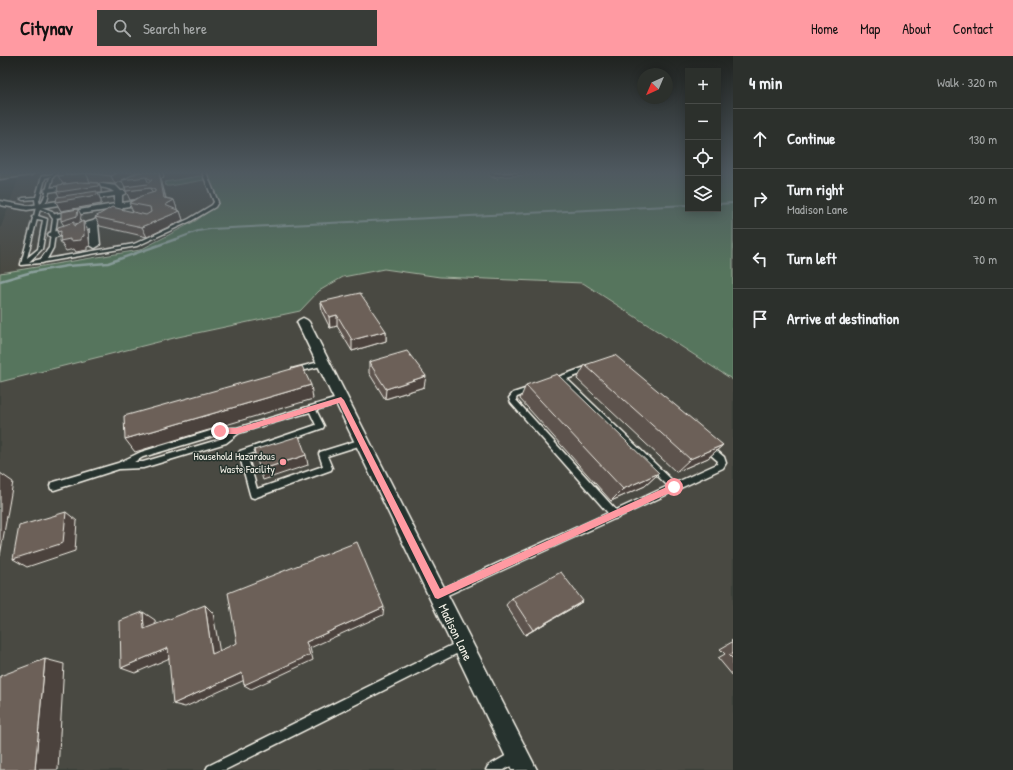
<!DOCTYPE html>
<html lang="en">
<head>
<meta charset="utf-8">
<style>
  body { margin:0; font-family:"Patrick Hand",sans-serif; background:#383c38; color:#f1f3f6 }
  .controls { position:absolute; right:12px; top:12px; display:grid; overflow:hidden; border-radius:0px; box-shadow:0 2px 10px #0003 }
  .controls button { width:36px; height:36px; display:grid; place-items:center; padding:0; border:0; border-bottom:1px solid #484b48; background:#2c302c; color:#f1f3f6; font:20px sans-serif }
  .compass { position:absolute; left:637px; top:12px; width:36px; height:36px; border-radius:50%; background:#2c302c; box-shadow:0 2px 10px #0003; rotate:224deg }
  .stop { position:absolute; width:12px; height:12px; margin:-9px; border:3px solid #ff9aa2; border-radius:50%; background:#fff }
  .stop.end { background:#ff9aa2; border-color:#fff; box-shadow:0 1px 4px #0008 }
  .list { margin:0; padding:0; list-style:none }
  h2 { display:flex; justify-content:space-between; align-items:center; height:52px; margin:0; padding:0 16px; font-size:17px }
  h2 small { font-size:13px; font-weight:400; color:#a6a9a9 }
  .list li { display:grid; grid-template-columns:26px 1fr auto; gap:12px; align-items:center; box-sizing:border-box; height:60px; padding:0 16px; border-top:1px solid #484b48 }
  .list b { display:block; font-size:15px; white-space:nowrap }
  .list p { margin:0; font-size:13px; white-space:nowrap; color:#a6a9a9 }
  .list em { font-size:13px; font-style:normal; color:#a6a9a9 }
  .icon { flex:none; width:22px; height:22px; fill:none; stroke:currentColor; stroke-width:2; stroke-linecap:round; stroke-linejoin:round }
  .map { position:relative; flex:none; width:733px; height:714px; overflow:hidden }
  header { display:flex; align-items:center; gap:24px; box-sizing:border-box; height:56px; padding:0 20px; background:#ff9aa2; color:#111 }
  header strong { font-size:19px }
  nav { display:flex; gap:22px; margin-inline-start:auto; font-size:14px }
  .search { width:280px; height:36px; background:#383c38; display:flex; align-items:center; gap:10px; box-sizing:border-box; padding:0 14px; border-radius:0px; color:#a6a9a9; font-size:15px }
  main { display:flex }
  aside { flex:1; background:#2c302c }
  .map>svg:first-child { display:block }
</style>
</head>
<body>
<header>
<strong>Citynav</strong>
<div class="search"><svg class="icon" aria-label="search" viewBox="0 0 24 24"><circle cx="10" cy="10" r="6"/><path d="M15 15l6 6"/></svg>Search here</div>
<nav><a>Home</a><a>Map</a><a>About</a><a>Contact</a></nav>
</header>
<main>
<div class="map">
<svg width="733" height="714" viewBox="0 0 733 714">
  <rect width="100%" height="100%" fill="#3b403a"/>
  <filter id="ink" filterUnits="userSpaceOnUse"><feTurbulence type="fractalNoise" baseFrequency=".025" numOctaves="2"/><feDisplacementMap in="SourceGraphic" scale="8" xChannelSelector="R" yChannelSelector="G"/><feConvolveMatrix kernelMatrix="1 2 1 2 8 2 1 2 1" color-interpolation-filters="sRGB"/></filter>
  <g filter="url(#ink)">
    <g fill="#4a4a43">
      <path d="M60,116H206L219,147L197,163L140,191L0,217V174L19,121Z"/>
      <path d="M384,213L440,221L583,227L733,324V714H0V326L178,281L300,255L319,235L343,221Z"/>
    </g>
    <g fill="#57755d" stroke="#a6b3a2">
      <path d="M206,116H487L491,121L498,123L492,121L546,118L544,116H572L577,118L632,116H688V153H718V116H733V324L583,227L440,221L384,213L343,221L319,235L300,255L178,281L0,326V217L140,194L197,164L219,147Z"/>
      <path d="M199,120L203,121L204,124L170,130H166L165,126Z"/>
    </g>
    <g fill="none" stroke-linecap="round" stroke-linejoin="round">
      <g stroke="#8ca19d" stroke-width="2">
        <path d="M718,148L733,147"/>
        <path d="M174,184L198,175L210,173L688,149"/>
      </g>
      <path stroke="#8ca19d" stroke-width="2.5" d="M0,225L32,216L67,210L108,207L176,183"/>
      <defs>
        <g id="lane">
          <path d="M54,116H67L55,119L53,121L47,144L41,151L52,155L57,163L53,192L47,203L134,188L189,163L212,149L214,146L202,116H206L218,146L215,151L191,165L137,190L45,206L42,207H40L21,209V208L33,162L32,161L34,160L36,151L35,143L23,144L21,143L23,142L36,141L42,120L53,118ZM51,120C46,129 47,141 40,148L39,145L45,122ZM40,153L49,157L53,163L49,192L41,203L29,206L42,193L47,163L38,160ZM37,163L43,164L38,193L27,202Z"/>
          <path d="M323,305H325L326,307L325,309L294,317L291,315L292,313Z"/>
          <path d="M588,310H592L593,312L592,314L567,323L675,427L717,408L718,405L704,393L703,391L704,389L707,388L710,389L724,401L726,407L723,412L619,461L618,462L614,463L441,542L438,544L435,542L433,539L435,536L608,457L511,347L509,342L513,337L531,331H533L534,333L533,335L517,341L516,343V344L616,454L668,430L561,325L552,328L549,326L550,324Z"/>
          <path d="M341,341L343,342L344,344L343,346L316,354L324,370L323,372L247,399L257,433L323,410L319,398L320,396L362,383L365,384L366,386L365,388L327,400L332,412L331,414L254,442L251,441L250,438L239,397L240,395L316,369L310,356L239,377L226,387L143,412L119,413L54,434L51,433L50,430L51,427L54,426L118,407L141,396L220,372H237ZM220,378H227L221,383L143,406H134L143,401Z"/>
          <path d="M462,584L466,585L467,589L466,593L225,714H206L208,710Z"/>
          <path d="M516,694L520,696L522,700L520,704L504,714H486L488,710Z"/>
        </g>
        <g id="street">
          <path d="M96,127L116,130L121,135H125L126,137L122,139V147L148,143L152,145L148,147L123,151L115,160L98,169L100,189L95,192L90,189V172L52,182L48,179L49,177L93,165L113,153L55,162L51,160L55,158L115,148V140L27,154L0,149V145L27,150L114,136C102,125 63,134 48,136L44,134L48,132Z"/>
          <path d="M303,262L307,264L309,266L537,714H512L297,266L299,264Z"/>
        </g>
        <path id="highway" d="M8,116H36L31,119L0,123V117Z"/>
      </defs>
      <use href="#lane" stroke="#f4f1e8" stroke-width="3"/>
      <use href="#street" stroke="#f4f1e8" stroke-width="3"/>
      <use href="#highway" stroke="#f4f1e8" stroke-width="3"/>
      <use href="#lane" fill="#26332d" fill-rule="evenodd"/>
      <use href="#street" fill="#26332d" fill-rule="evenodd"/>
      <use href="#highway" fill="#706f52" fill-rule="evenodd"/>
    </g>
    <g fill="#5d534d" stroke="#f4f1e8" fill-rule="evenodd">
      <path d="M62,116L164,122L161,123L166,142L174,144L177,153H176L180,155L183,164L147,181L100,170L95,161L133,156L129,147L136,143L130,144L122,125L115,128L99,127L101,133V137H98L101,145V148L61,155L56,146L60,140L57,136L73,127L63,128ZM90,126L98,127H82Z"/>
      <path d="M494,116H528L499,117Z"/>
      <path d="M321,246L386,275V285L352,295L337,270L330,272L322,256Z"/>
      <path d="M369,306L424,331L385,343L369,317Z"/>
      <path d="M585,309L723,389L708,402L676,416L577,323Z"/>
      <path d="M526,329L659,417L645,430L611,445L520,343Z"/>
      <path d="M512,542L583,545L574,551L525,579L506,549Z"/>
      <path d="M733,584V620L718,602L725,598L720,593L732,586L731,585Z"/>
    </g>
    <g fill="#4c433e" stroke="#f4f1e8">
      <path d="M119,116H140L146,121L150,130L126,133L122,125L115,128L111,120Z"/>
      <path d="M159,116H163L164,122L161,123L167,148L174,144L177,153L169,158L165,149Z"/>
      <path d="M86,117L90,126L63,128L58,120Z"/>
      <path d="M98,127L101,133V137H98L101,145V148L61,155L56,146L60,142L57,136Z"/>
      <path d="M150,132L154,141L130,144L126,135Z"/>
      <path d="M78,153L81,159L80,167L75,168L80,176L65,171L61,165Z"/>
      <path d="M180,155L183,164L147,181L142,171Z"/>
      <path d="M83,165L88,175L90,190L87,191V194L76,196L74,193L66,195L60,185L62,184L57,176L61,175L81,181Z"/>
      <path d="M337,259V270L330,272L329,261Z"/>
      <path d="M386,275V285L352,295V284Z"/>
      <path d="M426,320L424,331L385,343L386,333Z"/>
      <path d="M311,329L313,343L135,396L125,383Z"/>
      <path d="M723,389L708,402L676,416L690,403Z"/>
      <path d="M306,399L308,409L263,424L260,414Z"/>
      <path d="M0,417L13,426L0,500Z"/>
      <path d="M659,417L645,430L611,445L623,433Z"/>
      <path d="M66,456L77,465L75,495L27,511L13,503Z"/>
      <path d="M583,545L574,551L525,579L533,574Z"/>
      <path d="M205,549L213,557L221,603L212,598Z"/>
      <path d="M384,551L383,559L310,592L313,604L251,633L244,629L306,586Z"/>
      <path d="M143,556L155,564L156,580L144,573Z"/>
      <path d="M168,592L179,598L135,617L121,612Z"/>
      <path d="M45,603L64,608L58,714H35Z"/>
      <path d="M242,617L249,622L185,651L173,648Z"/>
    </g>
    <g fill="#6c6059" stroke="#f4f1e8">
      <path d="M58,116H119L111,120L86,117L58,120Z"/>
      <path d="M138,116H159L164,142L174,144L165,149L180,155L142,171L95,161L112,151L146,159L151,156L150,151L129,147L141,140L155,136V134L150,132L126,135L125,131L147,128L152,124L146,121L122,124Z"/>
      <path d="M80,126L98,127V130L59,136V135L57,136L58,129Z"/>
      <path d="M97,135V139L56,146L57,141Z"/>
      <path d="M78,153L77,160L61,165V156Z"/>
      <path d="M83,165L84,180L81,181V184L70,185V183L60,185L61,175L57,176L58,171L74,166V170Z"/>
      <path d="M360,237L386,275L352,284L337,259L329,261L321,246Z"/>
      <path d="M407,295L426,320L386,333L369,306Z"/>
      <path d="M615,299L723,389L690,403L585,309Z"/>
      <path d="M302,310L311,329L125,383L124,360Z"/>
      <path d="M557,318L659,417L623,433L526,329Z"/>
      <path d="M299,380L306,399L260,414L254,394Z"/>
      <path d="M66,456L63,487L13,503L19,470Z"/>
      <path d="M357,486L384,551L306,586L310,599L244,629L242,617L173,648L168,592L121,612L120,565L143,556L144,573L205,549L212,598L237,587L228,537Z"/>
      <path d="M561,516L583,545L533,574L512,542Z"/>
      <path d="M733,597V603L729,599Z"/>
      <path d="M45,603L35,714H0V620Z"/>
    </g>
  </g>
  <linearGradient id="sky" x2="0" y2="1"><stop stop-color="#202320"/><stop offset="0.54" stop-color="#4f5960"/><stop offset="1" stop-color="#4f5960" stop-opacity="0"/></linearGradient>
  <rect width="733" height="216" fill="url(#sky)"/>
  <path fill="#ff9aa2" d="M341,341L344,344L440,533L671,429L674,428L677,431L676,434L438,543L435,542L339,347L237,378H220L217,375L220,372H237Z"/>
  <circle fill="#ff9aa2" stroke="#26332d" stroke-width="1.5" cx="283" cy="406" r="4"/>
  <g text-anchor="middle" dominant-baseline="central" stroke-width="3" stroke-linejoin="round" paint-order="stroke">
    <g font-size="11" fill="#f4f1e8" stroke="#26332d" text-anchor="end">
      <text x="275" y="400">Household Hazardous<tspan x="275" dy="13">Waste Facility</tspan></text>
    </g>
    <g font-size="13" fill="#f4f1e8" stroke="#26332d">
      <text transform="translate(456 576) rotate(64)">Madison Lane</text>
    </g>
  </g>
</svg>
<div class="controls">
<button>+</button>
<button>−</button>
<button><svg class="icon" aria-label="locate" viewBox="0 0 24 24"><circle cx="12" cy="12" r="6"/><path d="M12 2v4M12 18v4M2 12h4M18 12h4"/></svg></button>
<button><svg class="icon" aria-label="layers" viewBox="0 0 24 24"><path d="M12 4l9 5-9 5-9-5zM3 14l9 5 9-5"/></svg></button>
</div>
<svg class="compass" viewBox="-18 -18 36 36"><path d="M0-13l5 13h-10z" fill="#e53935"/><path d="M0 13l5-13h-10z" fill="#a6a9a9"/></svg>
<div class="stop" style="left:674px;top:431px"></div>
<div class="stop end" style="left:220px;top:375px"></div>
</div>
<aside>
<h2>4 min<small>Walk · 320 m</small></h2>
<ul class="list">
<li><svg class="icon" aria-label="ahead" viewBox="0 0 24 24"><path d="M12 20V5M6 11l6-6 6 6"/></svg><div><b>Continue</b></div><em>130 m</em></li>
<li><svg class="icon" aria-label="right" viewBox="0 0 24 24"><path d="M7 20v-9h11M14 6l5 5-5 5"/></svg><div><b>Turn right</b><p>Madison Lane</p></div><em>120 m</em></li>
<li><svg class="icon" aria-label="left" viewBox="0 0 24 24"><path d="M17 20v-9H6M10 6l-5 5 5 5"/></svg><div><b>Turn left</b></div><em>70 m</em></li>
<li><svg class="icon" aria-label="arrive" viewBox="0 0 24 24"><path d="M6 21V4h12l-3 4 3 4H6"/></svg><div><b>Arrive at destination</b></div></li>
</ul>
</aside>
</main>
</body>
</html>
